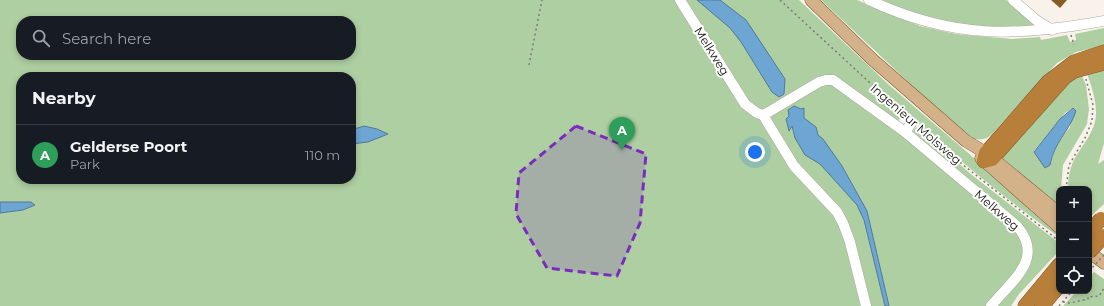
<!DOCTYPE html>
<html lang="en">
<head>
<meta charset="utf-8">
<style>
  body { margin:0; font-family:Montserrat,sans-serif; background:#242831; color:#f1f3f6 }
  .controls { position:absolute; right:12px; bottom:12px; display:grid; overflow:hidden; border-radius:8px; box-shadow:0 2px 6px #0003 }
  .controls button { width:36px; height:36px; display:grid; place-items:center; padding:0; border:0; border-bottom:1px solid #363941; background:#171b24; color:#f1f3f6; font:20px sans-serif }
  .you { position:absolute; left:755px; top:152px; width:14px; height:14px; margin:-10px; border:3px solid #fff; border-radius:50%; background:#1a73e8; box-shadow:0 0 0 6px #1a73e833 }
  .badge { display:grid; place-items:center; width:26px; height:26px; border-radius:50%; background:#d93025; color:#fff; font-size:13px; font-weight:700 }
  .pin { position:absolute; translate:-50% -33px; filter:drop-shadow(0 1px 2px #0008) }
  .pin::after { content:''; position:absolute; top:21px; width:14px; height:12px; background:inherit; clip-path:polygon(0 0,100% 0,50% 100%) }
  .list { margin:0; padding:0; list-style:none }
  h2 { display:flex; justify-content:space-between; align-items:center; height:52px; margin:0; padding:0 16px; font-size:17px }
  h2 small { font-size:13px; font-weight:400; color:#9ea1a6 }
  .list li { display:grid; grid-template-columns:26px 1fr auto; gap:12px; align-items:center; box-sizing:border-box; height:60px; padding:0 16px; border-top:1px solid #363941 }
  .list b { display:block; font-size:15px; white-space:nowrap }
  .list p { margin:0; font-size:13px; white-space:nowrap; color:#9ea1a6 }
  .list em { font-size:13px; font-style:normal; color:#9ea1a6 }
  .icon { flex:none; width:22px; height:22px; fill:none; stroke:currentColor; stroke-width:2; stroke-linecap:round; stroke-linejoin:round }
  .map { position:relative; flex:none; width:1104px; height:306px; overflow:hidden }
  .search { position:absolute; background:#171b24; box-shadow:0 2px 6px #0003; left:16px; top:16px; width:340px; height:44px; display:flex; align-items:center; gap:10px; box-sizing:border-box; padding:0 14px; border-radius:16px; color:#9ea1a6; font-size:15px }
  .panel { position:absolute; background:#171b24; box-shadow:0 2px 6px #0003; left:16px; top:72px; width:340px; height:112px; border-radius:16px }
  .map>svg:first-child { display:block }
</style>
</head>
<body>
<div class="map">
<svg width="1104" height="306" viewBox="0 0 1104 306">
  <rect width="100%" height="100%" fill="#f8f2ea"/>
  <g fill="#aecfa1" fill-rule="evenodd">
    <path d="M0,0H799L889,85L1059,231V237C1007,200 958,160 911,117L892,121L831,83L892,126L1011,224L1024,245L1021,265L986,306H0ZM21,21H351V55H21ZM21,77H351V179H21Z"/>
    <path d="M821,0H857L920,26L956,34L1012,39L1040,37L1041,40L1067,35L1070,42L1076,40L1075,34L1104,28V46L1076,52L1057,63L999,126C991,136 987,141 974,139L919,92Z"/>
    <path d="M881,0H1006L1033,23L1036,28C983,29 930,23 881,0Z"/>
    <path d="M1104,66V143L1098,164L1104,160V204L1089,218V189H1068C1068,180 1069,171 1073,162C1081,146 1096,132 1096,113C1096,98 1091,85 1086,71Z"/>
    <path d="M1081,74L1086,85L1089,109L1087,124L1063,165L1061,189H1059V206L1005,162L1002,157L1069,77ZM1073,108L1070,127L1055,147L1050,165L1034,151L1065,113Z"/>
    <path d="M916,127L972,175L1059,243V251L1019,294L1011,306H993L1021,274L1030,244L911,134Z"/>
    <path d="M1094,272L1104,279V306H1063L1077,291H1089V277Z"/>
  </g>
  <g fill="#6da6d2" stroke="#527997">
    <path d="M697,0H720L746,20L785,79L784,94L779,97L772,92L741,42L730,28Z"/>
    <path d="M794,106L801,109L804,108V118L816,127L818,135L823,139L842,166L867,211L889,306H885L864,220L857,205L820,164L805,155L795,138L792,126L789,131L786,119L789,116L788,110Z"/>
    <path d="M1073,108L1076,111C1069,132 1054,142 1050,165L1045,168L1034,152L1060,119Z"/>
    <path d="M364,126L377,129L388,134L368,142L351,144V130Z"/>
    <path d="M0,202H31L35,205L23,210L0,213Z"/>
  </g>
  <path fill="#845d26" d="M1051,0H1067L1060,8Z"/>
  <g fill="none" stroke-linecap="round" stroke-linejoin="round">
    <defs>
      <g id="minor">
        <path d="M680,0L745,104L757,113L763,115L767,113L819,82L826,80H833L905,132L1017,226C1045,259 1012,280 991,306"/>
        <path d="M869,0C952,39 1016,37 1104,21"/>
        <path d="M1013,0L1036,20L1052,30"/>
        <path d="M763,115L794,166L837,212L843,223L850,242L866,306"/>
        <path d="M905,132L912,122"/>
      </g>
      <g id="major">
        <path d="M811,0L873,60L966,141L986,153L1059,213"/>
        <path d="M981,158L1059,227"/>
        <path d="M1089,252L1104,263"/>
      </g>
      <g id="highway">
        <path d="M1104,52L1074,62L1048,82L986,153L984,161L992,159L1065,77L1074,71L1104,63"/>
        <path d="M1025,306L1059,265"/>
        <path d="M1042,306L1059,286"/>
      </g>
    </defs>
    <use href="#minor" stroke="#aea8a1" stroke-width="11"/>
    <use href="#major" stroke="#7d582a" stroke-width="13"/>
    <use href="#highway" stroke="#7d582a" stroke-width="15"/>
    <g stroke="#7e7a75" stroke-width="1.5" stroke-dasharray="2 3" stroke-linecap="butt">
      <path d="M780,0L906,116"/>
      <path d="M1071,35L1074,45"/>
      <path d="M529,65L542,0"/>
      <path d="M918,127L962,164L1059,241"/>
      <path d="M1066,189L1069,165L1085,138L1092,121L1093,105L1086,79"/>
      <path d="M1063,302L1070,303L1088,299V297L1099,296L1104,288"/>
      <path d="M1059,306L1072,291"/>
    </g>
    <use href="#minor" stroke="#fff" stroke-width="10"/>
    <use href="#major" stroke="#d4b289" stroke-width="12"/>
    <use href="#highway" stroke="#b77f3a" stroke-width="14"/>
    <defs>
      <g id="highway-bridge">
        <path d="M1089,232L1101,219"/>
        <path d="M1089,252L1104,236"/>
      </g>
    </defs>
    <use href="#highway-bridge" stroke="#7d582a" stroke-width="15" stroke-linecap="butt"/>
    <path stroke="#7e7a75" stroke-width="1.5" stroke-dasharray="2 3" stroke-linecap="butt" d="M1089,271L1104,255"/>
    <use href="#highway-bridge" stroke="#b77f3a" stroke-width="14"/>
  </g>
  <path fill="#7b2cbf" fill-opacity="0.2" stroke="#7b2cbf" stroke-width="3" stroke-dasharray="8 5" stroke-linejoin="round" d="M576,126L646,154L640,223L617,276L547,268L516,214L519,173Z"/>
  <g text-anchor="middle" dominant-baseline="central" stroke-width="4" stroke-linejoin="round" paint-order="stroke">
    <g font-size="12" fill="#12100d" stroke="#fff">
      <text transform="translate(712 51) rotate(58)">Melkweg</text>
      <text transform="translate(916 124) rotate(41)">Ingenieur Molsweg</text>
      <text transform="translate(997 210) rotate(41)">Melkweg</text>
    </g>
  </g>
</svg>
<div class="controls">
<button>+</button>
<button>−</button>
<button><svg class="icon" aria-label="locate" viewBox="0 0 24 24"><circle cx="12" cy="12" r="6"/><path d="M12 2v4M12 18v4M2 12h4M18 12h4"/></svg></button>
</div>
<div class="you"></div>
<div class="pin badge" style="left:622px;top:150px;background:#2e9e5b">A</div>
<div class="search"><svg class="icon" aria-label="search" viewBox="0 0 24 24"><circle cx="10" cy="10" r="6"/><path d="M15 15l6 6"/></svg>Search here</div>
<section class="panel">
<h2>Nearby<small></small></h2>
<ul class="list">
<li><span class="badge" style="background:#2e9e5b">A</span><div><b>Gelderse Poort</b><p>Park</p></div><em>110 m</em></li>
</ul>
</section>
</div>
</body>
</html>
